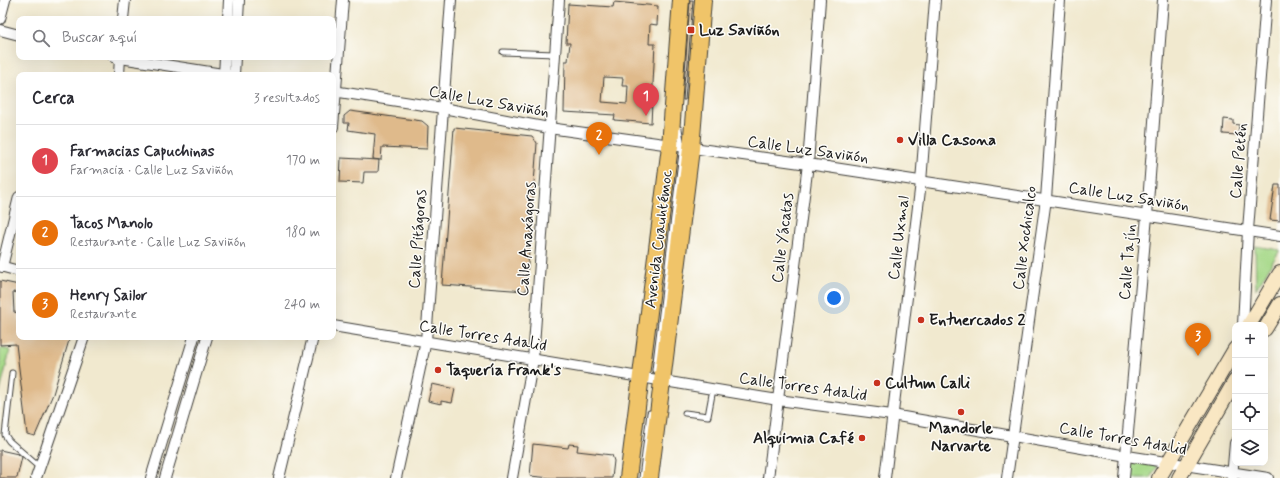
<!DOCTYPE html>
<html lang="es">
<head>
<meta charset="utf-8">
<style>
  body { margin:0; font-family:Mynerve,sans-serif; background:#f2f2f3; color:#2b2b33 }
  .controls { position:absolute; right:12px; bottom:12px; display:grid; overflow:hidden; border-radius:8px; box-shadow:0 4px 16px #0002 }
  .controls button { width:36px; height:36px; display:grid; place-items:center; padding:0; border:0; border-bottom:1px solid #e1e1e2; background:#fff; color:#2b2b33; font:20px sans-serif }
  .you { position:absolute; left:834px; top:298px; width:14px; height:14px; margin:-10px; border:3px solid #fff; border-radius:50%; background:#1a73e8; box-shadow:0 0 0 6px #1a73e833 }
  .badge { display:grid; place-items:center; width:26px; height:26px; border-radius:50%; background:#b45309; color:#fff; font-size:13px; font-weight:700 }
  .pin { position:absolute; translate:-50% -33px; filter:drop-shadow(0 1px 2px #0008) }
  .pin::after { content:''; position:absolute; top:21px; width:14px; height:12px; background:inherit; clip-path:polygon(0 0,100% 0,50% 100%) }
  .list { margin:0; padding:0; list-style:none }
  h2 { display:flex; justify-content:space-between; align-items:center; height:52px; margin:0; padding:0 16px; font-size:17px }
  h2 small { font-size:13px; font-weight:400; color:#7c7c81 }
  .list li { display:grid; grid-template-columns:26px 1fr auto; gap:12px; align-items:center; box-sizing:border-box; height:72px; padding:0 16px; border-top:1px solid #e1e1e2 }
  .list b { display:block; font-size:15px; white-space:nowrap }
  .list p { margin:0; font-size:13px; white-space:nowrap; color:#7c7c81 }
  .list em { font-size:13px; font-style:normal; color:#7c7c81 }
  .icon { flex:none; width:22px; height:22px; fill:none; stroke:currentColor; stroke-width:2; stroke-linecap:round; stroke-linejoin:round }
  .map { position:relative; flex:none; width:1280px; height:478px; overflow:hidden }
  .search { position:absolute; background:#fff; box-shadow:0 4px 16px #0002; left:16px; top:16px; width:320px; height:44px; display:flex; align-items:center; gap:10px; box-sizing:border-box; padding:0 14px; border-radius:8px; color:#7c7c81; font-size:15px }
  .panel { position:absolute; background:#fff; box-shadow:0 4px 16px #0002; left:16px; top:72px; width:320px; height:268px; border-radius:8px }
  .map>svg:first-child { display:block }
</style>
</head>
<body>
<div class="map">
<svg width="1280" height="478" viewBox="0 0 1280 478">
  <rect width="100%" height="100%" fill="#fdfcf7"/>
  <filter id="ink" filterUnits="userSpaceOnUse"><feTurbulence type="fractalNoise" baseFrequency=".025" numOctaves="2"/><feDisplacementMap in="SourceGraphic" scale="8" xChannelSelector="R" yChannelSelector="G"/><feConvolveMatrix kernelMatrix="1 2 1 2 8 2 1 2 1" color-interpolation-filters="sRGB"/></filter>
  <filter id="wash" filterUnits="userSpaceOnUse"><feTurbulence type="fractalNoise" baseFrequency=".012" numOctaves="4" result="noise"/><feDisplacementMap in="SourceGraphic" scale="16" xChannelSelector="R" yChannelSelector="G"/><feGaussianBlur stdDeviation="0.9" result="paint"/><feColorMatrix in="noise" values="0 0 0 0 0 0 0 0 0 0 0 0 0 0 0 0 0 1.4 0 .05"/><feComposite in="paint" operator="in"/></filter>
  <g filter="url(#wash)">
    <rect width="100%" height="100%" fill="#f1e9cf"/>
    <g fill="#a5d887" stroke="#607a52">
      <path d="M1255,246L1280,250L1256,289Z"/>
      <path d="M0,348L10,350L0,392Z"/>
      <path d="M1129,460L1157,466L1150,478H1129Z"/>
    </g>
    <g id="blocks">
      <g fill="#dfba8b" fill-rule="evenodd">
        <path d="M690,0H693L685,100H683Z"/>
        <path d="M614,2L658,6L657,25L650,24L649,44H655L651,123L614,120L615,115L564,112L565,61H568L570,43H566L568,4L613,7ZM604,77L623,78L622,86H628L627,104L602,102Z"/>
        <path d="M350,111L422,121L428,126L427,149L382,147L381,160L373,159L375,134L348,130L349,123H344V116Z"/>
        <path d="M1224,119L1233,120V124L1239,125L1238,135L1223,134Z"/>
        <path d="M454,128L532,136L537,143L526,291L442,285Z"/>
        <path d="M341,158L379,160L378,172H364L363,183L340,182Z"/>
        <path d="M1275,185H1280V221L1270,220Z"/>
        <path d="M0,281L19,285V293L13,292L14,312L19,313V337H70L53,394L35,436L27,434L16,344L0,345Z"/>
        <path d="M432,384L455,389L452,403L441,401V404L428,401Z"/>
        <path d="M533,444L568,448L569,444L578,445L577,451L612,455L614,461L612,478H551L530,476Z"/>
        <path d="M0,450L18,454L22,457L17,478H0Z"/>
      </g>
    </g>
  </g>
  <g filter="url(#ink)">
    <use href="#blocks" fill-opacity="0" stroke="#3c3b37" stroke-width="1"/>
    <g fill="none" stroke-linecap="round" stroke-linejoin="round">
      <defs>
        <g id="service">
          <path d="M503,52L554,54"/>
          <path d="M679,129L682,146"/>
          <path d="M655,370L683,145"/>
          <path d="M12,373L5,435L9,441L39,467"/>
          <path d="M685,413L708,416L713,389"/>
          <path d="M642,478L650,413"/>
        </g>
        <g id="minor">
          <path d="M0,19L5,0"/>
          <path d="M123,19L125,0"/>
          <path d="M228,19L229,0"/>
          <path d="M238,19L239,0"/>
          <path d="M0,30L19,35"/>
          <path d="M114,57L229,75"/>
          <path d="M119,75L120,57"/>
          <path d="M224,75L225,57"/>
          <path d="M234,75L235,57"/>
          <path d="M333,91L443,108L549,128L808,164L1280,236"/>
          <path d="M333,127L343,0"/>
          <path d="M0,266L19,271"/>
          <path d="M2,267L19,197"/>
          <path d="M1243,325L1248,230L1266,0"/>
          <path d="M333,326L778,400L892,415L1127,456L1268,478"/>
          <path d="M36,478L84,337"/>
          <path d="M151,478L194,337"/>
          <path d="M165,478L207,337"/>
          <path d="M279,478L313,337"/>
          <path d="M396,478L426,341L451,0"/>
          <path d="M512,478L533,359L559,0"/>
          <path d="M768,478L808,164L820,0"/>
          <path d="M885,478L921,182L935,0"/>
          <path d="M1007,478L1046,199L1060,0"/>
          <path d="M1124,478L1147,216L1163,0"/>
          <path d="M1232,478L1235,443"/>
        </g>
        <g id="secondary">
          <path d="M1249,325L1280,273"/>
          <path d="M1265,329L1280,304"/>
          <path d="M1159,478L1235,349"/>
          <path d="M1179,478L1235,381"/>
        </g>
        <g id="primary">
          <path d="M628,478L670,146L681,0"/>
          <path d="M650,478L691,149L703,0"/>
        </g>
      </defs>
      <use href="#service" stroke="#3c3b37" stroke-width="7"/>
      <use href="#minor" stroke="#3c3b37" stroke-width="12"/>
      <use href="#secondary" stroke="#3c3b37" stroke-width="16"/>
      <use href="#primary" stroke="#3c3b37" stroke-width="18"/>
      <use href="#service" stroke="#fff" stroke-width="5"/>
      <use href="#minor" stroke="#fff" stroke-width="10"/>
      <use href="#secondary" stroke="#f9e7c3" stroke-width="14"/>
      <use href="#primary" stroke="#f0c469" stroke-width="16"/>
    </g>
  </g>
  <g fill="#c8321e" stroke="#fdfcf7" stroke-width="1.5">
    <rect x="687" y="26" width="8" height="8" rx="2"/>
    <circle cx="900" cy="140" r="4"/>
    <circle cx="921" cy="320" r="4"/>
    <circle cx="438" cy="370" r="4"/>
    <circle cx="877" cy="383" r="4"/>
    <circle cx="961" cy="412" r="4"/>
    <circle cx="862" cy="438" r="4"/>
  </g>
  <g text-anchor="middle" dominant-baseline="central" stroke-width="3" stroke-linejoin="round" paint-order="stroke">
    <g font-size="16" font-weight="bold" fill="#1c1c1c" stroke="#fdfcf7" text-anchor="start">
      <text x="699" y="30">Luz Saviñón</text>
      <text x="908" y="140">Villa Casona</text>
      <text x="929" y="320">Entuercados 2</text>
      <text x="446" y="370">Taquería Frank's</text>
      <text x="885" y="383">Cultum Calli</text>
      <text x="961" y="428" text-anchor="middle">Mandorle<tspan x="961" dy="18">Narvarte</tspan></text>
      <text x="854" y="438" text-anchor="end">Alquimia Café</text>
    </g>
    <g font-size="16" fill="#1c1c1c" stroke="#fdfcf7">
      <text transform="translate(489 102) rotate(10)">Calle Luz Saviñón</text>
      <text transform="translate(808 150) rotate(8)">Calle Luz Saviñón</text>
      <text transform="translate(1239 161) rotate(-85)">Calle Petén</text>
      <text transform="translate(1129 197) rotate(9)">Calle Luz Saviñón</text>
      <text transform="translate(783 238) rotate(-83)">Calle Yácatas</text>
      <text transform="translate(899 238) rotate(-83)">Calle Uxmal</text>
      <text transform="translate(1025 238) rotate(-83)">Calle Xochicalco</text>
      <text transform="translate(418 239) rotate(-86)">Calle Pitágoras</text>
      <text transform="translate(527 239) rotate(-86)">Calle Anaxágoras</text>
      <text transform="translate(659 239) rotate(-83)">Avenida Cuauhtémoc</text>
      <text transform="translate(1128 262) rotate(-85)">Calle Tajín</text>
      <text transform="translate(483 336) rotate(9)">Calle Torres Adalid</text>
      <text transform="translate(803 387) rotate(8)">Calle Torres Adalid</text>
      <text transform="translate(1123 439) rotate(10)">Calle Torres Adalid</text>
    </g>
  </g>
</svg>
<div class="controls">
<button>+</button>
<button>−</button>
<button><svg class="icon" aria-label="locate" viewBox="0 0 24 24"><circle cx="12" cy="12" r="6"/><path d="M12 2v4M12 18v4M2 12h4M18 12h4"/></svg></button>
<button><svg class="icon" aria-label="layers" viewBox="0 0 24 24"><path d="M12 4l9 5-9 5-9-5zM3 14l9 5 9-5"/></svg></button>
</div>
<div class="you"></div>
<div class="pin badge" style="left:646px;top:116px;background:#e0444e">1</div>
<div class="pin badge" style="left:599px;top:155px;background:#e8710a">2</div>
<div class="pin badge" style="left:1198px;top:356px;background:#e8710a">3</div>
<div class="search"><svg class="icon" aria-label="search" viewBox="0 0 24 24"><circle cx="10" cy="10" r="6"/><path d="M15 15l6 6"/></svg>Buscar aquí</div>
<section class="panel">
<h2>Cerca<small>3 resultados</small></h2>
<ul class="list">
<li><span class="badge" style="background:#e0444e">1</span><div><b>Farmacias Capuchinas</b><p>Farmacia · Calle Luz Saviñón</p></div><em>170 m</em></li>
<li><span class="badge" style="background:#e8710a">2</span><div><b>Tacos Manolo</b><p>Restaurante · Calle Luz Saviñón</p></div><em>180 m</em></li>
<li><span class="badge" style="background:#e8710a">3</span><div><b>Henry Sailor</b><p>Restaurante</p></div><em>240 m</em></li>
</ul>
</section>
</div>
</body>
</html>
